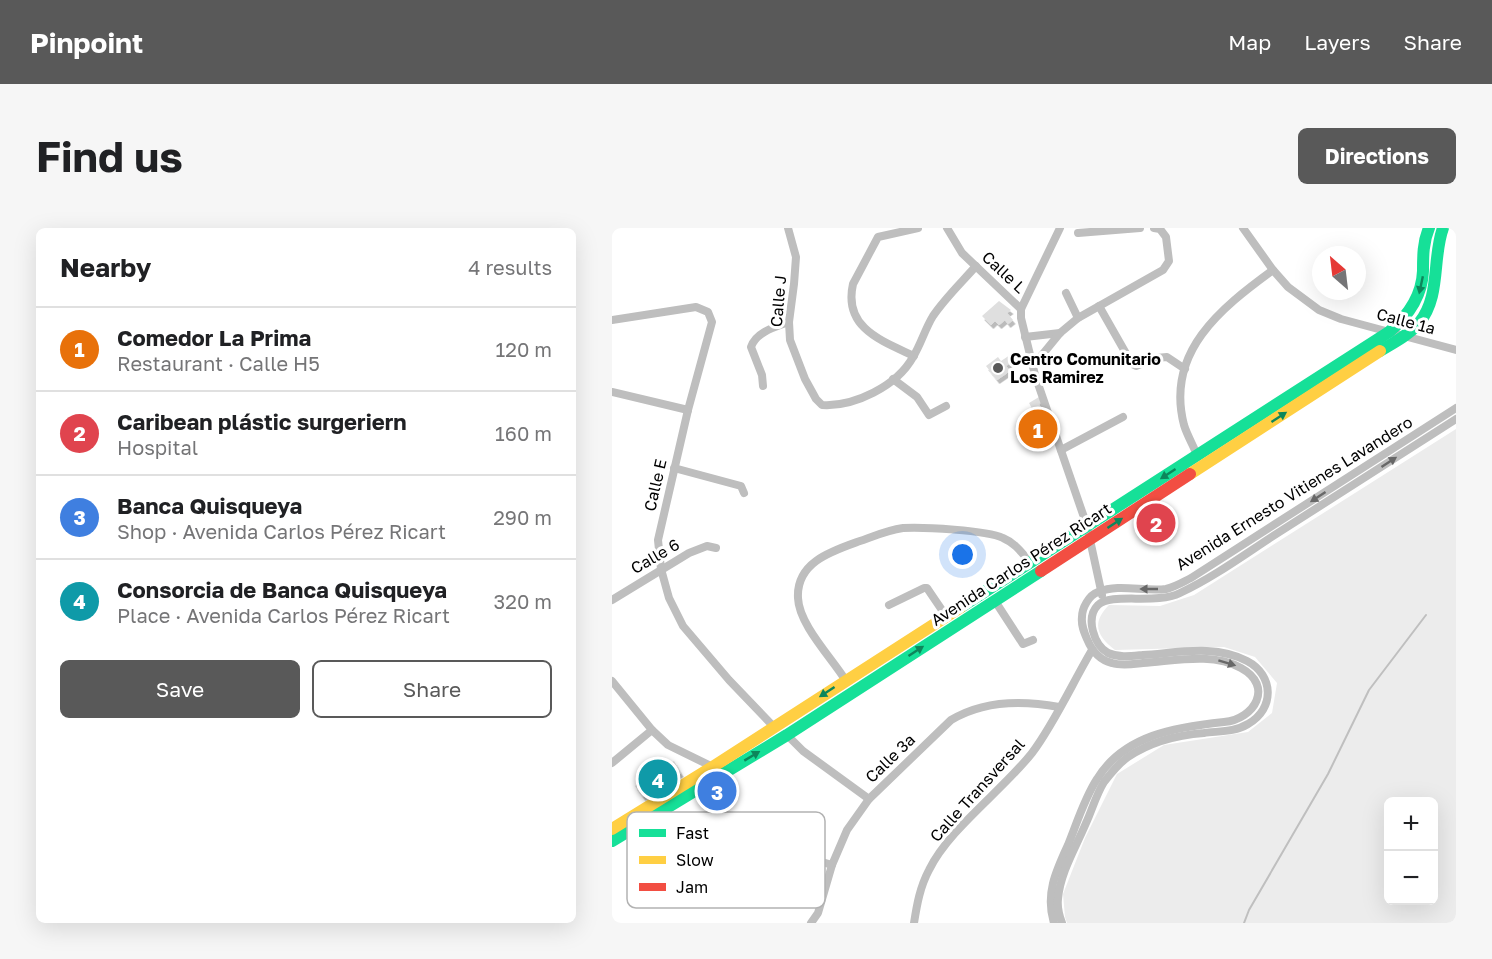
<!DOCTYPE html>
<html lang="en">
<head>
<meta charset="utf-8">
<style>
  body { margin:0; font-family:"Golos Text",sans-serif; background:#f6f6f6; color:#202124 }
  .controls { position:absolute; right:18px; bottom:18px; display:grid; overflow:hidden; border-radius:9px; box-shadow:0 6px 24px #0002 }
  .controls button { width:54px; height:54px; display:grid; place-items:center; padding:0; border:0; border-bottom:2px solid #e0e0e0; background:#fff; color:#202124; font:30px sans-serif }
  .compass { position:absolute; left:700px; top:18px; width:54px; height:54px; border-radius:50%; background:#fff; box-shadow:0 6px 24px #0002; rotate:332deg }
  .you { position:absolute; left:351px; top:327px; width:21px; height:21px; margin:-15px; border:4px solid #fff; border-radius:50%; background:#1a73e8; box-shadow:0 0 0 9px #1a73e833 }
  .badge { display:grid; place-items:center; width:39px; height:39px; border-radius:50%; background:#595959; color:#fff; font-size:20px; font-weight:700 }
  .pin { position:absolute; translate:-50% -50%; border:3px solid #fff; box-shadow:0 2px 6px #0006 }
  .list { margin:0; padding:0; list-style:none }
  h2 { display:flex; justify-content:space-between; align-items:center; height:78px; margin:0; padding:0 24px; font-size:26px }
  h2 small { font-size:20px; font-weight:400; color:#757577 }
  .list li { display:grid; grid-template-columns:39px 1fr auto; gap:18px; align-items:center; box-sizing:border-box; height:84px; padding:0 24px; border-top:2px solid #e0e0e0 }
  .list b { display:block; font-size:22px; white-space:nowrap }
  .list p { margin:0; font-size:20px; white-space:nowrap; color:#757577 }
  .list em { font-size:20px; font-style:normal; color:#757577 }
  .actions { display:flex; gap:12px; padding:18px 24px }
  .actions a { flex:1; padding:14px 0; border:2px solid #595959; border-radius:9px; text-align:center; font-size:21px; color:#595959 }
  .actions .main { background:#595959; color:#fff }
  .map { position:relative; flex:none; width:844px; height:695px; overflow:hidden; border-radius:9px }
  header { display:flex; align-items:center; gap:36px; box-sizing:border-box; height:84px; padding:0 30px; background:#595959; color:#fff }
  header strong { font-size:28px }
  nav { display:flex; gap:33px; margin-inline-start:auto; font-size:21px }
  .intro { display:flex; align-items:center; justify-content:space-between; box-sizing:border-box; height:144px; padding:0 36px }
  h1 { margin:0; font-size:42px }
  .button { padding:15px 27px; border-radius:9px; background:#595959; color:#fff; font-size:21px; font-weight:700 }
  main { display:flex; gap:36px; padding:0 36px }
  aside { flex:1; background:#fff; border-radius:9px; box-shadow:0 6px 24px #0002 }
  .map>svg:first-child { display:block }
</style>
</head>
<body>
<header>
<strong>Pinpoint</strong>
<nav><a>Map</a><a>Layers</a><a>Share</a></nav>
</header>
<div class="intro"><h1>Find us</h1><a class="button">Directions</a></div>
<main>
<aside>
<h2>Nearby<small>4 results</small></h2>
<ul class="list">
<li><span class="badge" style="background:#e8710a">1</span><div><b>Comedor La Prima</b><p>Restaurant · Calle H5</p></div><em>120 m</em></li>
<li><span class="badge" style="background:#e0444e">2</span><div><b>Caribean plástic surgeriern</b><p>Hospital</p></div><em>160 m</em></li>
<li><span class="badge" style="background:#3f7fe0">3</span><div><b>Banca Quisqueya</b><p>Shop · Avenida Carlos Pérez Ricart</p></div><em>290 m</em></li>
<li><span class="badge" style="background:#0f9aa8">4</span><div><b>Consorcia de Banca Quisqueya</b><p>Place · Avenida Carlos Pérez Ricart</p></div><em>320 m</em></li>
</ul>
<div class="actions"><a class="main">Save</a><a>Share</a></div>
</aside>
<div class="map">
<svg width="844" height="695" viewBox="0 0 844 695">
  <defs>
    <filter id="shadow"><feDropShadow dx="2.5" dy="4" stdDeviation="0" flood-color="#0004"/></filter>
  </defs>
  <rect width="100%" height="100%" fill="#fff"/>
  <path fill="#ececec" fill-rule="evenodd" d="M844,201V695H455L453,689L451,666L473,610L505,546L552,517L636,504L660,485L665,455L643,429L612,419L503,422C485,408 479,395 497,377L548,378L582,367ZM776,574H822V672H776Z"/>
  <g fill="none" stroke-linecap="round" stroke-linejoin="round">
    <path stroke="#bfbfbf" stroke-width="2" d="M632,695L637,682L716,546L757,462L814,387"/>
  </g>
  <g fill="#dfdfdf" filter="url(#shadow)">
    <path d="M387,73L399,82L395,85L401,92L396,96L393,92L387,97L383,93L379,97L370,88Z"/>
    <path d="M398,127L402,132L394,138L398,143L385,152L374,138L386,129L389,133Z"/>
    <path d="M427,169L430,174L427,176L429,180L422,184L417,175Z"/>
    <path d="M426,193L428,197L435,193L440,201L425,209L419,197Z"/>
    <path d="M62,533L69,545L31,569L23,558Z"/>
    <path d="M108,559L115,570L95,581L89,570Z"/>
  </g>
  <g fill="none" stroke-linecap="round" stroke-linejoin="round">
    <g stroke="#bebebe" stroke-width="8">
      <path d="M176,0L184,29L182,56L177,94L178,112L193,151L204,171L210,177C242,179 285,158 301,129C309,116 313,101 321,88C333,70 350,54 364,38"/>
      <path d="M335,0L350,25L409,81"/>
      <path d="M448,0L409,81V90L423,147L475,298L490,367"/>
      <path d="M631,0L661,42L676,59L707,82L729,91L844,122"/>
      <path d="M466,5L528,0"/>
      <path d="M454,65L466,90"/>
      <path d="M487,78L520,136L524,138L544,130L555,129L573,141"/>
      <path d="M0,92L84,79L96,84L100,94L76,182L46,312L49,341L57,370L71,398L117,452L162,499"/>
      <path d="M413,109L448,105"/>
      <path d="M302,128C270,113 231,100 241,56L266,9L306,0"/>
      <path d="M421,138L448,105L466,90L551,42L557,33L554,9L548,1L542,0"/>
      <path d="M281,151L305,169L317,187L334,178"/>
      <path d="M151,158L150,147L139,119C144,104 163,99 177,94"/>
      <path d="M0,164L76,182"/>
      <path d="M449,222L511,189"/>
      <path d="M585,227C581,217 575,207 572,197C553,124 609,80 661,42"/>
      <path d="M62,240L129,258L132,265"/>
      <path d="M0,372L77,325L95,318L104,320"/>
      <path d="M383,373L411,416L421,412"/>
      <path d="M277,377L312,360H315L334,388"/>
      <path d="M0,453L40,502L56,517L103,540"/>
      <path d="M234,453C220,430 187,397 186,370C184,334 220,323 248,313C262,308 276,302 291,300C311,299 374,302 391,310C403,315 410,325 418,334"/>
      <path d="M175,507L191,523L257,571"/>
      <path d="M0,535L40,502"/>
      <path d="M62,636L123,593L137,592L149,596L180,621L197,630L220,637"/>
      <path d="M199,695L206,685L220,637L235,602L257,571L339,492C372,472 410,472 447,479"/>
      <path d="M302,695C305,676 308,659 317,642C337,601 390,563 420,525C442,496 461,454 480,422"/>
      <path d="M442,695C433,666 444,643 456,617C465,595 472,571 485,551C512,507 564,499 612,494C643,491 662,458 629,440C600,424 563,433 531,435C521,436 510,438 500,435C487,432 480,423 475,411C472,404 469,397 470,389C470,380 477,367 486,364C507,355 532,364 554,361C563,359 571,354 579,350L844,180"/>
      <path d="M450,695C447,687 445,679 446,671C448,645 464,619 474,595C480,582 484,567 492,554C499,545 507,535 516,529C538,514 566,507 592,505C607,503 623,504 636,496C663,481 662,447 635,433C603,416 565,425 531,427C520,428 507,430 496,425C482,417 473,390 486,377C499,364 544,377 568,365C600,350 629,329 658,310C720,271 782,231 844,191"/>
    </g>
    <g stroke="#16e098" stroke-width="12">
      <path d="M768,123C781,115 797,107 807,95C829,69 820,30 831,0"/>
      <path d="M349,379L777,104C796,88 810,69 811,43C811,28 811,14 817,0"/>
      <path d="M0,613L175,507L429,343"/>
    </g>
    <g stroke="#ffcf43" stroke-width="12">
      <path d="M578,246L768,123"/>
      <path d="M0,601L102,538L349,379"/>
    </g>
    <path stroke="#f24e42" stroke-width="12" d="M429,343L578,246"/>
  </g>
  <defs><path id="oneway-solid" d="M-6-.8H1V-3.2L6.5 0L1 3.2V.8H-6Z" transform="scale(1.5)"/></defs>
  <g fill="#0d865b">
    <use href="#oneway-solid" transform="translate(809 57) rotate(102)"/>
    <use href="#oneway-solid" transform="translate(667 189) rotate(-33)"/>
    <use href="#oneway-solid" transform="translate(556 246) rotate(147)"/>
    <use href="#oneway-solid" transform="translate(503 295) rotate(-33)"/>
    <use href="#oneway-solid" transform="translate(304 423) rotate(-33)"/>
    <use href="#oneway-solid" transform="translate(215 464) rotate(147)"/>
    <use href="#oneway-solid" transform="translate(140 528) rotate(-31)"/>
  </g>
  <g fill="#686868">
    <use href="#oneway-solid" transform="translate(777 234) rotate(-33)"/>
    <use href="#oneway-solid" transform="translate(706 269) rotate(147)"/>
    <use href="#oneway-solid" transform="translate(537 361) rotate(180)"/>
    <use href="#oneway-solid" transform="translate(615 435) rotate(17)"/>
  </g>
  <circle fill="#595959" stroke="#fff" stroke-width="2" cx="386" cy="140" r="6"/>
  <g text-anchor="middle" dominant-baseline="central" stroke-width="6" stroke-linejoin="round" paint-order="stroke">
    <g font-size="16" fill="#000" stroke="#fff">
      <text transform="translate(392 44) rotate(43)">Calle L</text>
      <text transform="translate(166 73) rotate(-85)">Calle J</text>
      <text transform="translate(794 93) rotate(15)">Calle 1a</text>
      <text transform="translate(43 257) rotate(-77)">Calle E</text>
      <text transform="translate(682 265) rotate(-32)">Avenida Ernesto Vitienes Lavandero</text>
      <text transform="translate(43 328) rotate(-30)">Calle 6</text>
      <text transform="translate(409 336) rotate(-33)">Avenida Carlos Pérez Ricart</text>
      <text transform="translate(278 530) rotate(-44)">Calle 3a</text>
      <text transform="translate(365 562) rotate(-48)">Calle Transversal</text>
    </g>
    <g font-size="16" font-weight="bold" fill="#000" stroke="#fff" text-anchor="start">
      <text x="398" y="131">Centro Comunitario<tspan x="398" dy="18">Los Ramirez</tspan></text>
    </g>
  </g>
  <rect x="15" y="584" width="198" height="96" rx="9" fill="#fff" stroke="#b2b2b2" stroke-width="1.5"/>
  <rect x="27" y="601" width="27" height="8" fill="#16e098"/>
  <rect x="27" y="628" width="27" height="8" fill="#ffcf43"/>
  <rect x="27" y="655" width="27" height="8" fill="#f24e42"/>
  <g font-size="16" fill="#000">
    <text x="64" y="611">Fast</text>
    <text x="64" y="638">Slow</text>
    <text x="64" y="665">Jam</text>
  </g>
</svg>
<div class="controls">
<button>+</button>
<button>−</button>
</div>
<svg class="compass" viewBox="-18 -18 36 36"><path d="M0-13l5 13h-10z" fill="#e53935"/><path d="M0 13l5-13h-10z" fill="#757577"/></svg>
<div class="you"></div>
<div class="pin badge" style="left:426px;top:201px;background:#e8710a">1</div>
<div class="pin badge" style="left:544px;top:295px;background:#e0444e">2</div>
<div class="pin badge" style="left:105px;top:563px;background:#3f7fe0">3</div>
<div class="pin badge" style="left:46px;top:551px;background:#0f9aa8">4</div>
</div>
</main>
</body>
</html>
